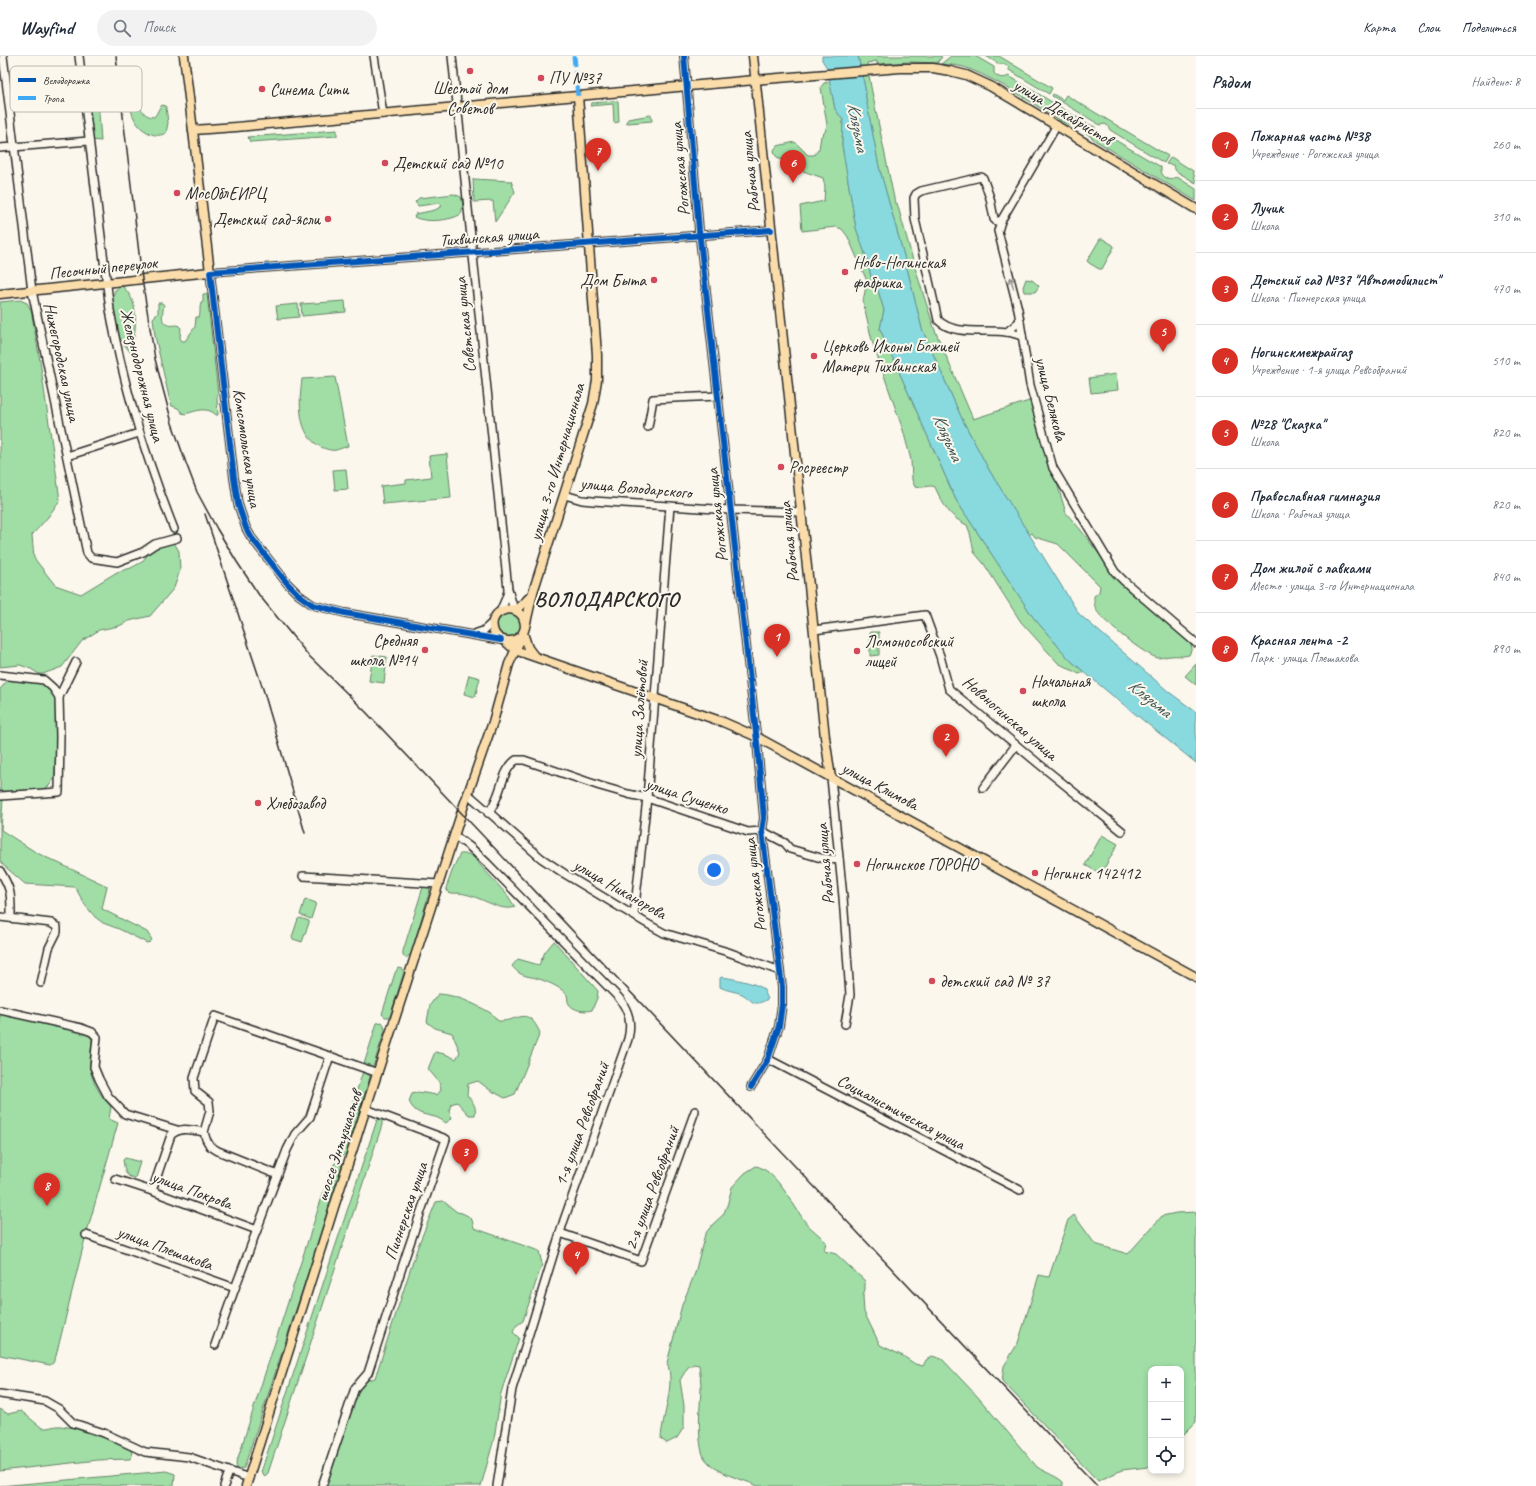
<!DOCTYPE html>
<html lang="ru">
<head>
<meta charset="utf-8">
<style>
  body { margin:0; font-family:Caveat,sans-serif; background:#f2f2f3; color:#1f2937 }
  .controls { position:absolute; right:12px; bottom:12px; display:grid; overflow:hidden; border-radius:8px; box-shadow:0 2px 6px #0003 }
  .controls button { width:36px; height:36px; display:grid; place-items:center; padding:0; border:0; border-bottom:1px solid #e0e1e3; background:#fff; color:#1f2937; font:20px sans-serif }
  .you { position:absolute; left:714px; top:814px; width:14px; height:14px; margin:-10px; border:3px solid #fff; border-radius:50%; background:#1a73e8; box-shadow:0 0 0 6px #1a73e833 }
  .badge { display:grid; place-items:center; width:26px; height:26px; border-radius:50%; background:#d93025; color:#fff; font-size:13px; font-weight:700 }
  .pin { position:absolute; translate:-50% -33px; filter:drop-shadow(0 1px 2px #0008) }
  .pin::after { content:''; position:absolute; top:21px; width:14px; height:12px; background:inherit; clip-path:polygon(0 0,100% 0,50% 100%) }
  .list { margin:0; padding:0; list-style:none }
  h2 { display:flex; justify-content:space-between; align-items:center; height:52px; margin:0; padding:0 16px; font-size:17px }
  h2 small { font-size:13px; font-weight:400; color:#747a83 }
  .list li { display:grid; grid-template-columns:26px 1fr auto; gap:12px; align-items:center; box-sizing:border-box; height:72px; padding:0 16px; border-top:1px solid #e0e1e3 }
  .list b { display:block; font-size:15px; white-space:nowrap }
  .list p { margin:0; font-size:13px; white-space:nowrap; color:#747a83 }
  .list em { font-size:13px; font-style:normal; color:#747a83 }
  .icon { flex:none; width:22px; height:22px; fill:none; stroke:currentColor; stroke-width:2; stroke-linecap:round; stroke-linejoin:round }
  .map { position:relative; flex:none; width:1196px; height:1430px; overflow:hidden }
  header { display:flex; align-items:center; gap:24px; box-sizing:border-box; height:56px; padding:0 20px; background:#fff; border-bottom:1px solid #e0e1e3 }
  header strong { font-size:19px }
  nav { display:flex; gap:22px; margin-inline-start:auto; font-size:14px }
  .search { width:280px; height:36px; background:#f2f2f3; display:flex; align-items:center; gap:10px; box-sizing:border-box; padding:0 14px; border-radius:22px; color:#747a83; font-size:15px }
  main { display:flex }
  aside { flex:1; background:#fff }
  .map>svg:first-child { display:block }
</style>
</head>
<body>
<header>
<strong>Wayfind</strong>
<div class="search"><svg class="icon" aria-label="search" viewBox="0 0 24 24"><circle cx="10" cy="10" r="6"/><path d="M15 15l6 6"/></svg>Поиск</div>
<nav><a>Карта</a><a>Слои</a><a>Поделиться</a></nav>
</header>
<main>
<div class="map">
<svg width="1196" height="1430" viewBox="0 0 1196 1430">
  <rect width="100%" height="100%" fill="#fbf7ec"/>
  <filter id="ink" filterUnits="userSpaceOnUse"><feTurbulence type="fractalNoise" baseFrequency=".025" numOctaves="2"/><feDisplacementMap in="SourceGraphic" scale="8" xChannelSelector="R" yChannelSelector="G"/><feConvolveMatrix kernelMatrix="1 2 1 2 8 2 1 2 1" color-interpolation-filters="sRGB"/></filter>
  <g filter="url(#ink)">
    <g fill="#a0dea6" stroke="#668468">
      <path d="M858,0H939L942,1L937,7L910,6L877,8V5L867,7L871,31L895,147H897L916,215L934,272L973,363L1032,344L1066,457L1080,473L1125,532L1189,584L1192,592L1189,599C1182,601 1177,599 1171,600C1167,600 1162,602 1158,602C1146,600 1103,566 1097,555C1094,550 1094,546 1094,540L1099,536L1100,530L1058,488L1035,481L1032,477L1029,479L989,414L962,363L922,273L904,200L879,111L866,43L865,32Z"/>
      <path d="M951,0H975L994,11V17C998,22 1003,23 1009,20L1083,65L1081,67L1078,66L1075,70L1066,68C1036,50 1001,25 969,13C960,9 950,9 941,8Z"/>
      <path d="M986,0H999L1052,32L1049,38L1009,14L1008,10L1005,8H999Z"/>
      <path d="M132,20L137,21C140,34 134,60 154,61C158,57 158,52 162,49L166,50L168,67L166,77C160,80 156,80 149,77C128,67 129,43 128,22Z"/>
      <path d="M830,26L835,53L843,64L842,89L856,172L867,203L871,221L878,234L884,254L880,273L956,444L1033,561L1070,604L1084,616L1079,618L1058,607L1021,566L984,508L974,496L970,477L967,469C950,462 942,447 935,431C929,428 923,433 915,431L912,424L911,404L903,374L872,285L863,245L867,225L848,181L842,173L836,171L802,175L800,150L824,145L825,131L823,122L803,115L795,105L779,103L775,99L774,94L777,90L795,86L808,99H814L819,93L821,80L825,76L827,69L821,31L824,27Z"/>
      <path d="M97,29L101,85L91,84L86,40Z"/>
      <path d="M1053,38L1063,44L1066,39L1168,100L1164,107L1110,74L1108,70L1105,68L1100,69L1052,40Z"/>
      <path d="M618,45L619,66L614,67L613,48L590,50L592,47Z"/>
      <path d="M651,59L652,65L628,67L626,66L628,63Z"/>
      <path d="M1086,67L1095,71V77L1099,82L1105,83L1110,81L1161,111C1160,121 1168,125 1177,121L1196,133V145L1096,85L1085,76L1088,71L1085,69Z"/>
      <path d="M337,74V80L250,86L248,81Z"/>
      <path d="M1171,101L1193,115L1196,127L1176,115L1173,109L1166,108Z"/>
      <path d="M473,123L511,125L515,136L495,166L493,145L474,146Z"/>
      <path d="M454,138L461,141L463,149L461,158C451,165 425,167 414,161L416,158L435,154L442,150L440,147L418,150L415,146L419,142Z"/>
      <path d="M1100,183H1103L1113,189L1114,191L1102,213H1099L1089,207L1087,205Z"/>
      <path d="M1026,223L1032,224L1039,230L1035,236H1024L1023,231Z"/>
      <path d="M122,230C142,247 135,276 131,297L120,283L114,263L111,248L115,234Z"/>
      <path d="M203,238H207L218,338L217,342L218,359H216C207,350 196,355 185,358L182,357L178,352L172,350L169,341L155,280L153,262L158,257V247H162L164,249C163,255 159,268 169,269C171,270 175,269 178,269L181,272L180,282L182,285H185L195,271L196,261H199C201,257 199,252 201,247L203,246Z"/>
      <path d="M20,244L27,247L31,254L40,305L60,444L48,461L32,479L34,502L55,529L81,538L117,516L131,512L142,506L153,492L173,485L179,495L180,514L174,532L150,560L129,565L119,570L99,574L82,585L62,611L43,618H39L31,613L20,609L0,611V246Z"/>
      <path d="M345,245L346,256L302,260L301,248Z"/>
      <path d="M298,248L299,261L278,263L276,250Z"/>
      <path d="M1116,318L1118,334L1091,337L1089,322Z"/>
      <path d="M335,321L348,390C345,391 340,393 336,394C331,395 326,393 321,391C297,379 299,346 302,323Z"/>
      <path d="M447,398L451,442L383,448L381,430L406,427V424L431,421L429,400Z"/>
      <path d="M346,413L348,433L335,434L333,414Z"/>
      <circle cx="509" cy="569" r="12"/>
      <path d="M870,576H879V599L870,600Z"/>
      <path d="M373,599L387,601L384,627L369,625Z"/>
      <path d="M1196,608V629L1185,620Z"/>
      <path d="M469,619L480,622L475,641L464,638Z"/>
      <path d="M9,623C27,625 47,622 56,642L57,696L54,723L49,730L41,735L28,736L0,735V633Z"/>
      <path d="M3,743L1,774L37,797L107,830L102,853L147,876L152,884L150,886L147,887L119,873L103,867L95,861L85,849L75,831L25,828L2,808L0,805V744Z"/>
      <path d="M1102,779L1118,788L1101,818L1085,809Z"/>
      <path d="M460,798H468L473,801L508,840L515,851C497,858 473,832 449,838L446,832L454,810Z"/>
      <path d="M427,830L429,831L430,834L411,898L406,902L403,900V895L423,831Z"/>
      <path d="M305,843L316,847L311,863L300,859Z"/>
      <path d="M300,862L309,865V867L302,886L293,883L292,881L298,863Z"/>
      <path d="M554,885L598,935L597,942L592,954C585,956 574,955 569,948C567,945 568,941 567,939C562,932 550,927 542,924C530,919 522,923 512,910L518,903L539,909L545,896Z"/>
      <path d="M398,912L402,913L404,916L390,961H385L382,958L395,917Z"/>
      <path d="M438,938C454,938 475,948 489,956C493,958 495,962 498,965C519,966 527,948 540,977L515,1038L505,1042L490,1034L478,1025L468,1028L467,1039C472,1045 477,1050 475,1059H469L457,1046L451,1048L449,1055L452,1062L446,1067C443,1065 439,1062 435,1061C423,1058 414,1058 409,1045L412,1038L418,1036L437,1039L441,1034L439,1026L428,1013L435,996L445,998L456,1003L460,996L452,977L435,972L427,966L430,949Z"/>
      <path d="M0,957L76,974L87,978L92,983C92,991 90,998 90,1006C89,1022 100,1039 111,1051L109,1063L118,1067L86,1179L56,1300L53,1307L50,1309L0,1299Z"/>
      <path d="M382,966L384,969L385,974L374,1008L371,1012L364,1008L377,967Z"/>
      <path d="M365,1016H368L370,1021L346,1098L342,1100L339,1099L338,1094L362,1018Z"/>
      <path d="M382,1063V1069L268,1417L265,1420L261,1416L377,1064Z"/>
      <path d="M125,1102L140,1106L135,1122C124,1121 125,1114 123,1104Z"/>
      <path d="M338,1106H341L342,1109L309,1214L244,1412L237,1413L236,1408C267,1310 299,1213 330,1116L334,1108Z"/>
      <path d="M756,1110C776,1114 794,1151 806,1167C812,1174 820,1179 826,1186L824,1195L836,1198L865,1225V1233L863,1240L864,1256L880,1289L903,1300L915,1308L923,1310L926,1304L932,1300L942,1303L978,1341L1037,1411C1046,1417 1055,1419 1063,1426V1430H758C740,1422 719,1419 706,1404C696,1393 700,1349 701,1334C701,1326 700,1317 699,1309L694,1308L688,1311L680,1324L684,1350V1371L677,1382L667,1387L661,1383C662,1360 676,1328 667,1307L682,1249L695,1217L705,1178L713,1168L723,1159L727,1150L732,1131L745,1117Z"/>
      <path d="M443,1145L457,1156L462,1157L468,1160L472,1164L474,1172L539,1195L542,1208L523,1265L516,1270L513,1276L519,1282L501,1337L494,1383L481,1430H327L326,1425L354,1345L361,1330L365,1325L369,1324L375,1322L418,1190L436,1146Z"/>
      <path d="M1196,1156V1366L1181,1381V1313H1151V1408L1148,1411L1122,1414L1098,1425L1002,1325L1004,1310L1018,1287L1039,1219L1049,1221L1068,1164L1074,1159L1095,1188L1128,1198L1162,1160L1176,1157Z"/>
      <path d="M0,1353L8,1358L21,1355L42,1372C49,1373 54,1369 61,1370C87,1373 107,1382 131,1393L132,1400L130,1403L98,1404L0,1415Z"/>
      <path d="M166,1415L175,1418L174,1430H0Z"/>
    </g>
    <g fill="#89dadf" stroke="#639497">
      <path d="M822,0H858L865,32L866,43L879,111L904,200L922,273L962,363L989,414L1079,558L1169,636L1196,656V707L1108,636L1070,604L1033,561L956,444L880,273L884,254L878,234L871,221L867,203L856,172L842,89L843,64L835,53L827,12L822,4Z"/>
      <path d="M722,921C730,922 756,927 762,932C765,934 766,940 768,943C752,952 753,944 742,938C735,935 727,935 720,931V922Z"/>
    </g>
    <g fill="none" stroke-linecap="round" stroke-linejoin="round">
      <defs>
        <g id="minor">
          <path d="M3,0L32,235L87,497L91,502L117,506L143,496L155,488L177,482"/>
          <path d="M79,0L110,254C123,330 146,402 174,473"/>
          <path d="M374,0L383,58"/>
          <path d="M452,0L508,533L514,554"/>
          <path d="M684,0L699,174L757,686L764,762L762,775L782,931V948L779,970L768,1003L751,1031"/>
          <path d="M1057,69L1001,165L998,175L1018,253L1030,329L1053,412L1115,516L1124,525L1196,587"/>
          <path d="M0,92L89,85"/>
          <path d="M1001,165H996L994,163L990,142L983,122L981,121L921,135L916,138L914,142L915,163L938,264C953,280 986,273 1006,276C1012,276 1017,279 1022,280"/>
          <path d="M1007,276L1020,265"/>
          <path d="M648,371L653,343L718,340"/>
          <path d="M67,400L139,377"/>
          <path d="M565,439L582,444L593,445L730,454L801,456"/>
          <path d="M500,556L506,542L508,535"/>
          <path d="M814,574L925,559L940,600L949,633L1039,708L1122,775"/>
          <path d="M474,578L483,575L492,567"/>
          <path d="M501,584L345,557L313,549L299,539L287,527L251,481L246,472L238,448L234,422L210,216L771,174"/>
          <path d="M0,619L44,624L53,632L59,641"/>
          <path d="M831,722L843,841L850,939L845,968"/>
          <path d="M983,732L1016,689"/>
          <path d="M468,738L541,802L565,818L646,867L664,877L728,896L780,915"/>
          <path d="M0,740L59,736L60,681L59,641L76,606"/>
          <path d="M488,757C502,741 500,716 516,704H524L600,730L628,738L647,742L748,776L762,775L785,787L790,793L821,802L839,804"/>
          <path d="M455,780L470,791L487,807L619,942C629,955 632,967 628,983L564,1164L512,1333L497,1430"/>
          <path d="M0,815C12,834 11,840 11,862"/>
          <path d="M303,820L439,828"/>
          <path d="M634,859L647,742L670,450"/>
          <path d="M0,861L51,867L57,871V876L49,892L41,927"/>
          <path d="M0,954L81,972L92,976L97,981L94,1011L99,1023L108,1040L125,1058L177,1074"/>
          <path d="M768,1003L1020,1134"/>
          <path d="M278,1119L218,1095L210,1090L206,1083L204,1076L210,1055L209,1046L195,1035L194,1022L215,960L378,1017"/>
          <path d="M115,1123L152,1135L257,1174"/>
          <path d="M152,1135L171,1079C181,1070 192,1074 204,1076"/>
          <path d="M560,1177L641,1205L695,1055"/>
          <path d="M86,1179L235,1232"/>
          <path d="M215,1289L235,1232L287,1094L295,1078L310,1061L330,1000"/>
          <path d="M0,1338L45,1345L59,1353L73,1367L104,1377L145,1396L189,1401L249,1422"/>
          <path d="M224,1430L229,1416"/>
          <path d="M322,1430L355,1332L368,1317L407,1196L446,1083L366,1053"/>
        </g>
        <g id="major">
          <path d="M753,0L825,681L831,722"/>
          <path d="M193,74L236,71L755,24L900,12H933L950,15L966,19L990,30L1196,153"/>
          <path d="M0,238L210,216L184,0"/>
          <path d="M515,554L522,549L532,539"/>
          <path d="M525,571C525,542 482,552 495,578C505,590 522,586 525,571L533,536L593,348L597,324V299L578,40"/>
          <path d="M523,577L528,592L534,600"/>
          <path d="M505,585L515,594L723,666L755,680L1196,921"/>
          <path d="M246,1430L334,1151L464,749L493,666L509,608L522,580"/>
        </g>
      </defs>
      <use href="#minor" stroke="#2b2b2b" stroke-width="10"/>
      <use href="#major" stroke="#2b2b2b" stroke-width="11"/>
      <use href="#minor" stroke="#fbf7ec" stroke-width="7"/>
      <use href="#major" stroke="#faddab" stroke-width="8"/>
      <g stroke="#2b2b2b" stroke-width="1.5">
        <path d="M116,0L142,223L155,303L172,367L186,407L197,436L217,473L237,506L259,539L308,599L366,656L1097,1430"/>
        <path d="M205,458L264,636L305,777"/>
      </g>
      <path stroke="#3fa9f5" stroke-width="5" stroke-dasharray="10 5" stroke-linecap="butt" d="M574,0L578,40"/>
      <defs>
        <g id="cycleway">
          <path d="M684,0L699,174L757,686L764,762L762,775L782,931V948L779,970L768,1003L751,1031"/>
          <path d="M501,584L345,557L313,549L299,539L287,527L251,481L246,472L238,448L234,422L210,216L771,174"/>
        </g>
      </defs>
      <use href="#cycleway" stroke="#fbf7ec" stroke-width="8"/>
      <use href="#cycleway" stroke="#0057b8" stroke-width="6"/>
    </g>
    <defs><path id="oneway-shaft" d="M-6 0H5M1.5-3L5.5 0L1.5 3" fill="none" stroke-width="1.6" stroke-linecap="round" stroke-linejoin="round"/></defs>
    <use stroke="#93918c" href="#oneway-shaft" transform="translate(1012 227) rotate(-105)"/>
  </g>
  <g fill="#d1495b" stroke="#fbf7ec" stroke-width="1.5">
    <circle cx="470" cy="15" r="4"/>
    <circle cx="541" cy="22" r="4"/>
    <circle cx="262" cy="33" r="4"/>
    <circle cx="385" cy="107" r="4"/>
    <circle cx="177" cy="137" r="4"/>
    <circle cx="328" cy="163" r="4"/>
    <circle cx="845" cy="216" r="4"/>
    <circle cx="654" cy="224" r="4"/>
    <circle cx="814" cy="300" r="4"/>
    <circle cx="781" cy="411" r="4"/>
    <circle cx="425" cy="594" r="4"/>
    <circle cx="857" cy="595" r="4"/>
    <circle cx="1023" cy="635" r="4"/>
    <circle cx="258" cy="747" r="4"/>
    <circle cx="857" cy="808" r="4"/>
    <circle cx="1035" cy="817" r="4"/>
    <circle cx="932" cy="925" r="4"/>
  </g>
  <g text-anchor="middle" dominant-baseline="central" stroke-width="4" stroke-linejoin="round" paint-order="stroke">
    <g font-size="17" fill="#2b2b2b" stroke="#fbf7ec" text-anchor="start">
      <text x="549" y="22">ПУ №37</text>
      <text x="470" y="32" text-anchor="middle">Шестой дом<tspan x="470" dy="20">Советов</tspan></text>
      <text x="270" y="33">Синема Сити</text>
      <text x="393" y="107">Детский сад №10</text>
      <text x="185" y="137">МосОблЕИРЦ</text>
      <text x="320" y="163" text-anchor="end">Детский сад-ясли</text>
      <text x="853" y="206">Ново-Ногинская<tspan x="853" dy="20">фабрика</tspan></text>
      <text x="646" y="224" text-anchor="end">Дом Быта</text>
      <text x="822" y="290">Церковь Иконы Божией<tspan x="822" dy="20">Матери Тихвинская</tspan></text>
      <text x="789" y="411">Росреестр</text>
      <text x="417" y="584" text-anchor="end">Средняя<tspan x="417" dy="20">школа №14</tspan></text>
      <text x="865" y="585">Ломоносовский<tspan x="865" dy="20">лицей</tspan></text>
      <text x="1031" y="625">Начальная<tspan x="1031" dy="20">школа</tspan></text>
      <text x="266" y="747">Хлебозавод</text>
      <text x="865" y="808">Ногинское ГОРОНО</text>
      <text x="1043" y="817">Ногинск 142412</text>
      <text x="940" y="925">детский сад № 37</text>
    </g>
    <g font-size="17" fill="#2b2b2b" stroke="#fbf7ec">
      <text transform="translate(1063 56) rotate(31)">улица Декабристов</text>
      <text transform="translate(680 113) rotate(-95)">Рогожская улица</text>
      <text transform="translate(750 116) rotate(-96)">Рабочая улица</text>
      <text transform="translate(489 181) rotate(-4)">Тихвинская улица</text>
      <text transform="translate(103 212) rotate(-6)">Песочный переулок</text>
      <text transform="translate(465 269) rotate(-96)">Советская улица</text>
      <text transform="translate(62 306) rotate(78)">Нижегородская улица</text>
      <text transform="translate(142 319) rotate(76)">Железнодорожная улица</text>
      <text transform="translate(1051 343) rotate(76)">улица Белякова</text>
      <text transform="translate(247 392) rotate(82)">Комсомольская улица</text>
      <text transform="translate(557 406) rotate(-74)">улица 3-го Интернационала</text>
      <text transform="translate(636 432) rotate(5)">улица Володарского</text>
      <text transform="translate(717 459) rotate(-96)">Рогожская улица</text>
      <text transform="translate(789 486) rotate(-96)">Рабочая улица</text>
      <text transform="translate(639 653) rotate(-86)">улица Залётовой</text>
      <text transform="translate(1010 662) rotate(41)">Новоногинская улица</text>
      <text transform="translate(880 730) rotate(28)">улица Климова</text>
      <text transform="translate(687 740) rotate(18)">улица Сущенко</text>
      <text transform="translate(825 808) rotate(-95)">Рабочая улица</text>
      <text transform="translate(755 829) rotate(-97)">Рогожская улица</text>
      <text transform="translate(620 833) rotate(30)">улица Никанорова</text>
      <text transform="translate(901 1056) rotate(28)">Социалистическая улица</text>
      <text transform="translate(582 1068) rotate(-70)">1-я улица Ревсобраний</text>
      <text transform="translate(339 1090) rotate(-72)">шоссе Энтузиастов</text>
      <text transform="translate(652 1132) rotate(-70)">2-я улица Ревсобраний</text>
      <text transform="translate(192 1134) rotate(20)">улица Покрова</text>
      <text transform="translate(406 1155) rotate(-71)">Пионерская улица</text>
      <text transform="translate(165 1192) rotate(20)">улица Плешакова</text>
    </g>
    <g font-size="18" font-style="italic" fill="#425758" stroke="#fbf7ec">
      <text transform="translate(858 71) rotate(79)">Клязьма</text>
      <text transform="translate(948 381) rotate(66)">Клязьма</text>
      <text transform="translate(1150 642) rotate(39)">Клязьма</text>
    </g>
    <g font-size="21" font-weight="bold" letter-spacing="1" fill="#2b2b2b" stroke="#fbf7ec">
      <text x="607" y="543">ВОЛОДАРСКОГО</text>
    </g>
  </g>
  <rect x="10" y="10" width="132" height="46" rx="6" fill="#fbf7ec" stroke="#bdbab2" stroke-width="1"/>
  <rect x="18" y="22" width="18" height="4" fill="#0057b8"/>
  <rect x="18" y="40" width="18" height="4" fill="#3fa9f5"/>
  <g font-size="11" fill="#2b2b2b">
    <text x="43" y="28">Велодорожка</text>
    <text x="43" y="46">Тропа</text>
  </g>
</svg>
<div class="controls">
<button>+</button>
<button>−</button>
<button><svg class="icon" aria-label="locate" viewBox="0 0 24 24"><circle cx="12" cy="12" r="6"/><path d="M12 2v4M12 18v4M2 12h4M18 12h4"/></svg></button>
</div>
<div class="you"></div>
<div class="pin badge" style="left:777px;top:601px">1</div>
<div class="pin badge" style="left:946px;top:701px">2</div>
<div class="pin badge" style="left:465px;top:1116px">3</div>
<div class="pin badge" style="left:576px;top:1219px">4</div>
<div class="pin badge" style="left:1163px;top:296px">5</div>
<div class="pin badge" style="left:793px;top:127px">6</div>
<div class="pin badge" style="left:598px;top:115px">7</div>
<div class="pin badge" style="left:47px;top:1150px">8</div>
</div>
<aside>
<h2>Рядом<small>Найдено: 8</small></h2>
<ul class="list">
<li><span class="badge">1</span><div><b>Пожарная часть №38</b><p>Учреждение · Рогожская улица</p></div><em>260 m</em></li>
<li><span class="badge">2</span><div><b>Лучик</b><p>Школа</p></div><em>310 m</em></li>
<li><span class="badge">3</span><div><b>Детский сад №37 &quot;Автомобилист&quot;</b><p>Школа · Пионерская улица</p></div><em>470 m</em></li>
<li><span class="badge">4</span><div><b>Ногинскмежрайгаз</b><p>Учреждение · 1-я улица Ревсобраний</p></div><em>510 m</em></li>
<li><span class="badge">5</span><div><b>№28 &quot;Сказка&quot;</b><p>Школа</p></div><em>820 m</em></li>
<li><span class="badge">6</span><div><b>Православная гимназия</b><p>Школа · Рабочая улица</p></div><em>820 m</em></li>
<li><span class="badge">7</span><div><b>Дом жилой с лавками</b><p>Место · улица 3-го Интернационала</p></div><em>840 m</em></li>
<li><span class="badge">8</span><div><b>Красная лента -2</b><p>Парк · улица Плешакова</p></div><em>890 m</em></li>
</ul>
</aside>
</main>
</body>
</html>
